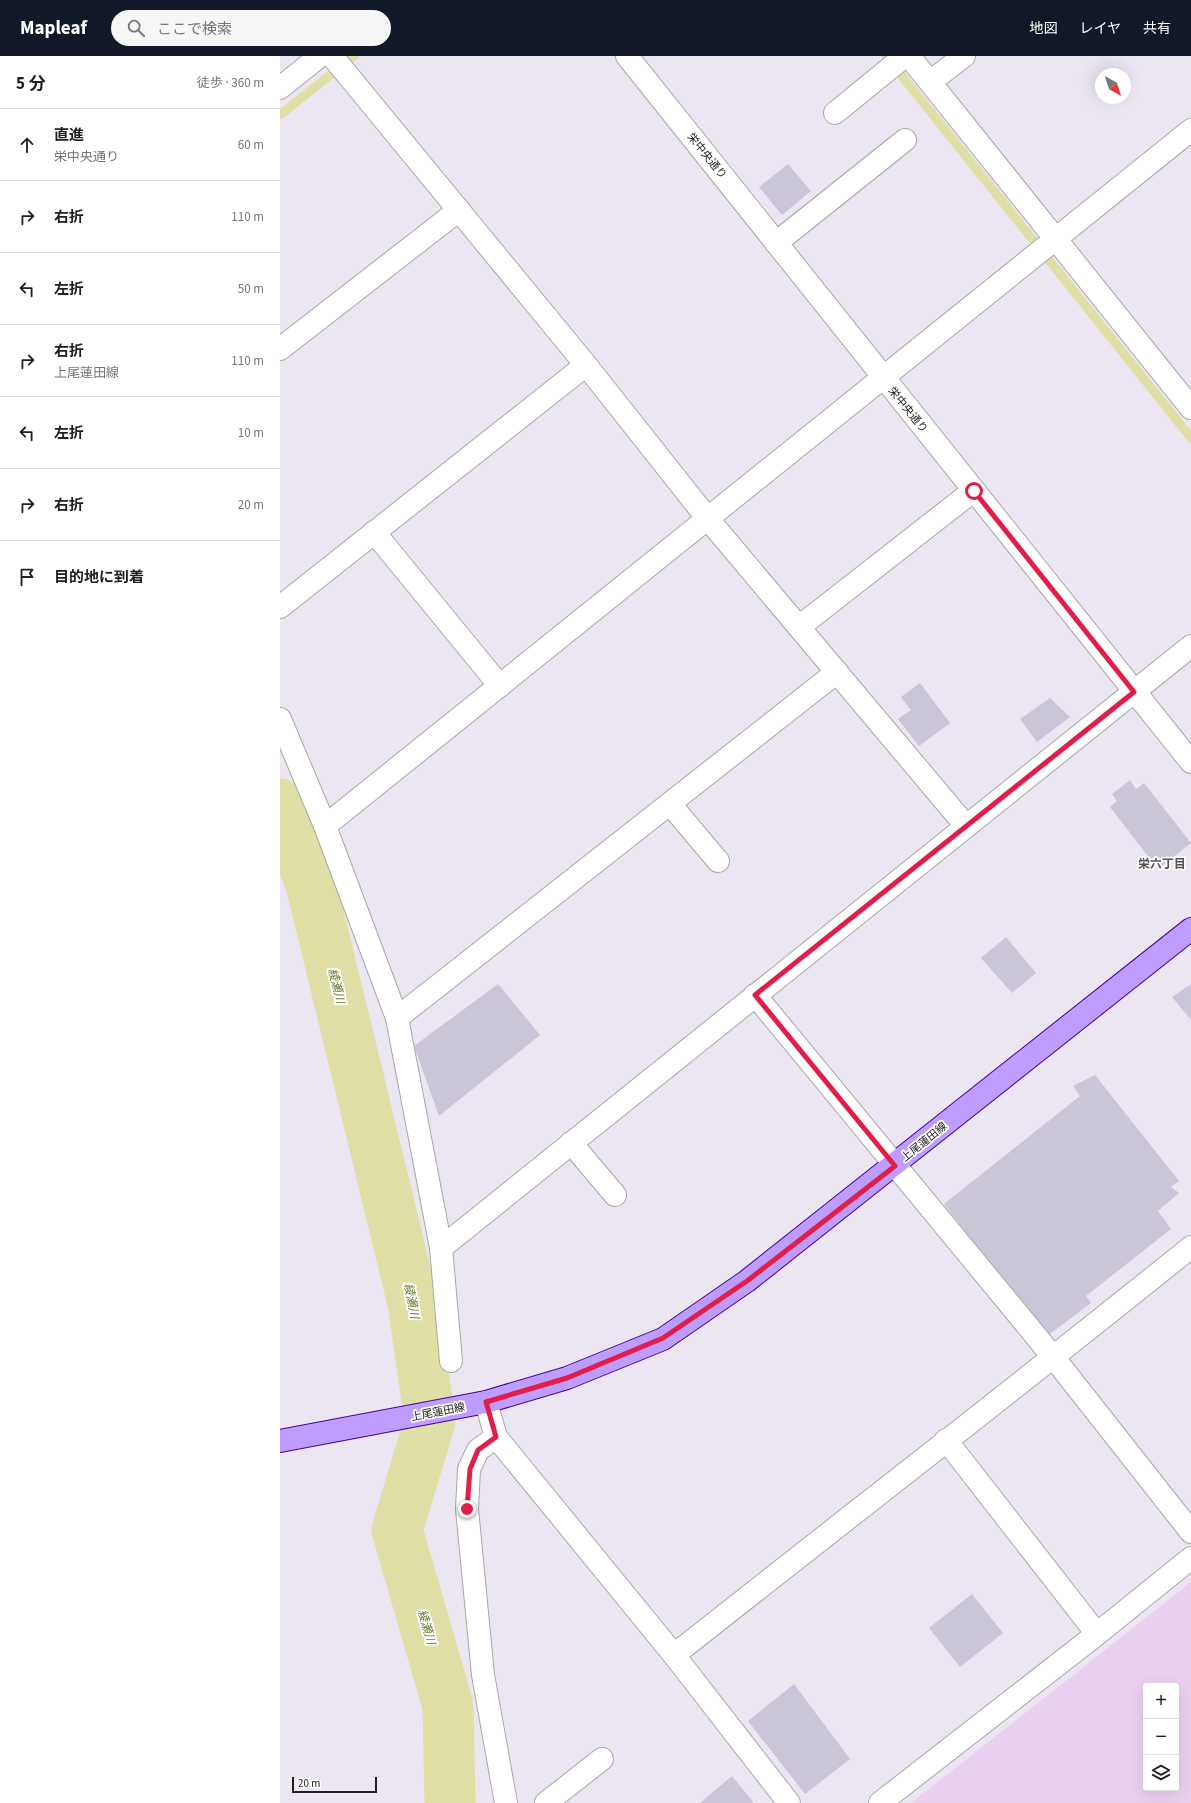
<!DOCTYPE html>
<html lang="ja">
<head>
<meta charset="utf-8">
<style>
  body { margin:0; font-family:"Source Sans 3","Noto Sans JP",sans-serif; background:#f6f6f6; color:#202124 }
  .controls { position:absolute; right:12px; bottom:12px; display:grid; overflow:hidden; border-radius:4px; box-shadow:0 4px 16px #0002 }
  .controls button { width:36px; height:36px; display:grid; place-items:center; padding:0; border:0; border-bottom:1px solid #e0e0e0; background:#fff; color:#202124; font:20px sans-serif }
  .compass { position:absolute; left:815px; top:12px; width:36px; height:36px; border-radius:50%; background:#fff; box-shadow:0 4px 16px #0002; rotate:141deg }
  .scale { position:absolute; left:12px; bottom:10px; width:85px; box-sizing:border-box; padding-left:4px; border:2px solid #202020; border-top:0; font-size:11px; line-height:14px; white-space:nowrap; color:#202020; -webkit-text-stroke:3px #fff; paint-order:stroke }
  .stop { position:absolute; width:12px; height:12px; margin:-9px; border:3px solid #e11d48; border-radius:50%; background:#fff }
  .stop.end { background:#e11d48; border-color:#fff; box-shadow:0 1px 4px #0008 }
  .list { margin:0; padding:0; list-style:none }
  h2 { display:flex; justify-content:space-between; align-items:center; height:52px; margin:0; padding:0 16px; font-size:17px }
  h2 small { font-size:13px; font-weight:400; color:#757577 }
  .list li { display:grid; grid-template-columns:26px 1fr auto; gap:12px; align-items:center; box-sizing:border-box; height:72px; padding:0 16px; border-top:1px solid #e0e0e0 }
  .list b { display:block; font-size:15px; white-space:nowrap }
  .list p { margin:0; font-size:13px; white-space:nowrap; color:#757577 }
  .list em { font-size:13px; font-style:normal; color:#757577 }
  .icon { flex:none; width:22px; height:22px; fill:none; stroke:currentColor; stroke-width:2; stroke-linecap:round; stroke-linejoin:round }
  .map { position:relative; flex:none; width:911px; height:1747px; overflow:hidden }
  header { display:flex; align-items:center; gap:24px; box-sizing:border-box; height:56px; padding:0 20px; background:#111827; color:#fff }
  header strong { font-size:19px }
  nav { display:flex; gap:22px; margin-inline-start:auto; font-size:14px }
  .search { width:280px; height:36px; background:#f6f6f6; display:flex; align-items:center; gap:10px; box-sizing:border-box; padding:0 14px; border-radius:22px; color:#757577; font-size:15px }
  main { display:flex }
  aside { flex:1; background:#fff }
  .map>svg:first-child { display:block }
</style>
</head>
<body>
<header>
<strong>Mapleaf</strong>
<div class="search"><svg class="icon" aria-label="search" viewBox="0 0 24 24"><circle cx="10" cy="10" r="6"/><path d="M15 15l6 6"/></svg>ここで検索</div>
<nav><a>地図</a><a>レイヤ</a><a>共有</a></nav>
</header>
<main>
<aside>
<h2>5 分<small>徒歩 · 360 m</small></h2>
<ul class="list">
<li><svg class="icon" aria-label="ahead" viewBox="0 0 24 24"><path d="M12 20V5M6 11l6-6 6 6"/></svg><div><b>直進</b><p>栄中央通り</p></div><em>60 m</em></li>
<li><svg class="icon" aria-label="right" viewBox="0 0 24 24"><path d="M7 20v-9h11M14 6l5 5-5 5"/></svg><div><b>右折</b></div><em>110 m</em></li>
<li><svg class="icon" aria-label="left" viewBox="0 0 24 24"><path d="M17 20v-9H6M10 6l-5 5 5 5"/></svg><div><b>左折</b></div><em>50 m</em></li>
<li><svg class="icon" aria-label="right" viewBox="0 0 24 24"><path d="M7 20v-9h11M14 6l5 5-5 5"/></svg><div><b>右折</b><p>上尾蓮田線</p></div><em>110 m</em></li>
<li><svg class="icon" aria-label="left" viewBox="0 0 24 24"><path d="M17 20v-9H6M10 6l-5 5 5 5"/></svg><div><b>左折</b></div><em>10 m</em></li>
<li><svg class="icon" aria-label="right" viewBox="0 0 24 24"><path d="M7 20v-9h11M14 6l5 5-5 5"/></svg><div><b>右折</b></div><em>20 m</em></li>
<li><svg class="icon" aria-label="arrive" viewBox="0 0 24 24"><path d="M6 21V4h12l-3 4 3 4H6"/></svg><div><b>目的地に到着</b></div></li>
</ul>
</aside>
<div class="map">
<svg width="911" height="1747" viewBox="0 0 911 1747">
  <rect width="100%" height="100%" fill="#ebe6f1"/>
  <path fill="#ebd1f0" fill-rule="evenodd" d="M911,1526V1747H631ZM866,1630H896V1732H866Z"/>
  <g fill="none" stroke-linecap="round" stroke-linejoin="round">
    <g stroke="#e0dfa5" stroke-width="9">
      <path d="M606,0L911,382"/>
      <path d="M0,59L74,0"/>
    </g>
    <path stroke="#e0dfa5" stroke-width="51" d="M0,748L31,828L133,1247L150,1365L117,1474L168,1650L170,1747"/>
  </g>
  <g fill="#cac6d8">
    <path d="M508,108L531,135L502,159L479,131Z"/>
    <path d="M640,627L670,667L639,690L618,663L631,654L621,641Z"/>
    <path d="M770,642L790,661L757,686L740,663Z"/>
    <path d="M850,724L856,733L864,727L911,787L878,813L830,751L837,745L832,738Z"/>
    <path d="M726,881L756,917L732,937L701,902Z"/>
    <path d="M218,928L260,979L159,1060L134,990Z"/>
    <path d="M911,928V964L892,941Z"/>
    <path d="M815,1019L899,1125L891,1131L899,1137L878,1155L891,1173L806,1240L811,1247L767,1280L664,1148L800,1040L793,1030Z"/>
    <path d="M692,1538L723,1577L680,1611L649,1572Z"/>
    <path d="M514,1628L570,1703L525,1738L468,1665Z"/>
    <path d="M452,1720L474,1747H420Z"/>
  </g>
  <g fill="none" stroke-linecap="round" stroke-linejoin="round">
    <defs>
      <g id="minor">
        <path d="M52,0L306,309L428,463L686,770"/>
        <path d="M347,0L911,706"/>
        <path d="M629,0L911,352"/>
        <path d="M650,26L684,0"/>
        <path d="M0,32L40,0"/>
        <path d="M555,57L625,0"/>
        <path d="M496,187L625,84"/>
        <path d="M0,293L179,154"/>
        <path d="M94,476L220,630"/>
        <path d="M0,551L306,309"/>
        <path d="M519,571L693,435"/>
        <path d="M0,663L45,770L117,962L161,1192L171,1305"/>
        <path d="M390,748L438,805"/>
        <path d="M45,770L911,74"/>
        <path d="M475,939L774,1302L911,1476"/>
        <path d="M117,962L557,616"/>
        <path d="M291,1087L335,1139"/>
        <path d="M161,1192L911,590"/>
        <path d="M206,1346L216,1381L394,1599L509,1747"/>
        <path d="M216,1381L198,1394L189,1413L187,1453L203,1619L226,1747"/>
        <path d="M666,1384L817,1578"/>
        <path d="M394,1599C566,1463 740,1329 911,1191"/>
        <path d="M266,1747L322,1703"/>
        <path d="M600,1747L817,1578L911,1502"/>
      </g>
      <path id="major" d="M0,1385L206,1346L287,1322L383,1283L467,1225L911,873"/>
    </defs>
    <use href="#minor" stroke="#a7a7a7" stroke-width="24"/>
    <use href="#major" stroke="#43009c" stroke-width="24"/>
    <use href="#minor" stroke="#fff" stroke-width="22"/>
    <use href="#major" stroke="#be9dff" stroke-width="22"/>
  </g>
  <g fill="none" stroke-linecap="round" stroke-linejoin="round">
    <path stroke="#e11d48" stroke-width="5" d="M187,1453L190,1413L198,1394L216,1381L206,1346L287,1322L383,1282L467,1225L615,1110L475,939L854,636L694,435"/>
  </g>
  <g text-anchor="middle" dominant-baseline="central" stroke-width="3.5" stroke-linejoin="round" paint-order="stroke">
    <g font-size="11" fill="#202020" stroke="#fff">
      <text transform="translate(427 100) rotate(51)">栄中央通り</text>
      <text transform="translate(628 354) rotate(51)">栄中央通り</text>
      <text transform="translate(644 1086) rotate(-39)">上尾蓮田線</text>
      <text transform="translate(158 1356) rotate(-11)">上尾蓮田線</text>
    </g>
    <g font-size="12" font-weight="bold" fill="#535353" stroke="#fff">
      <text x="882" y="808">栄六丁目</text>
    </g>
    <g font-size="12" font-style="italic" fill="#687b35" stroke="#fff">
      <text transform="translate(56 930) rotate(76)">綾瀬川</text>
      <text transform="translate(131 1245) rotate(79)">綾瀬川</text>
      <text transform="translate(146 1571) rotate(74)">綾瀬川</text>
    </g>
  </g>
</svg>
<div class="controls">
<button>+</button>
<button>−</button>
<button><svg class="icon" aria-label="layers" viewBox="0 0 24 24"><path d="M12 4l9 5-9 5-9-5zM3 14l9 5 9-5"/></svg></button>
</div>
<svg class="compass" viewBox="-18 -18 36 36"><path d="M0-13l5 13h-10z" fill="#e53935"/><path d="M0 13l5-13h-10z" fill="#757577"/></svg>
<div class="scale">20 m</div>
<div class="stop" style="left:694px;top:435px"></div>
<div class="stop end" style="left:187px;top:1453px"></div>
</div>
</main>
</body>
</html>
